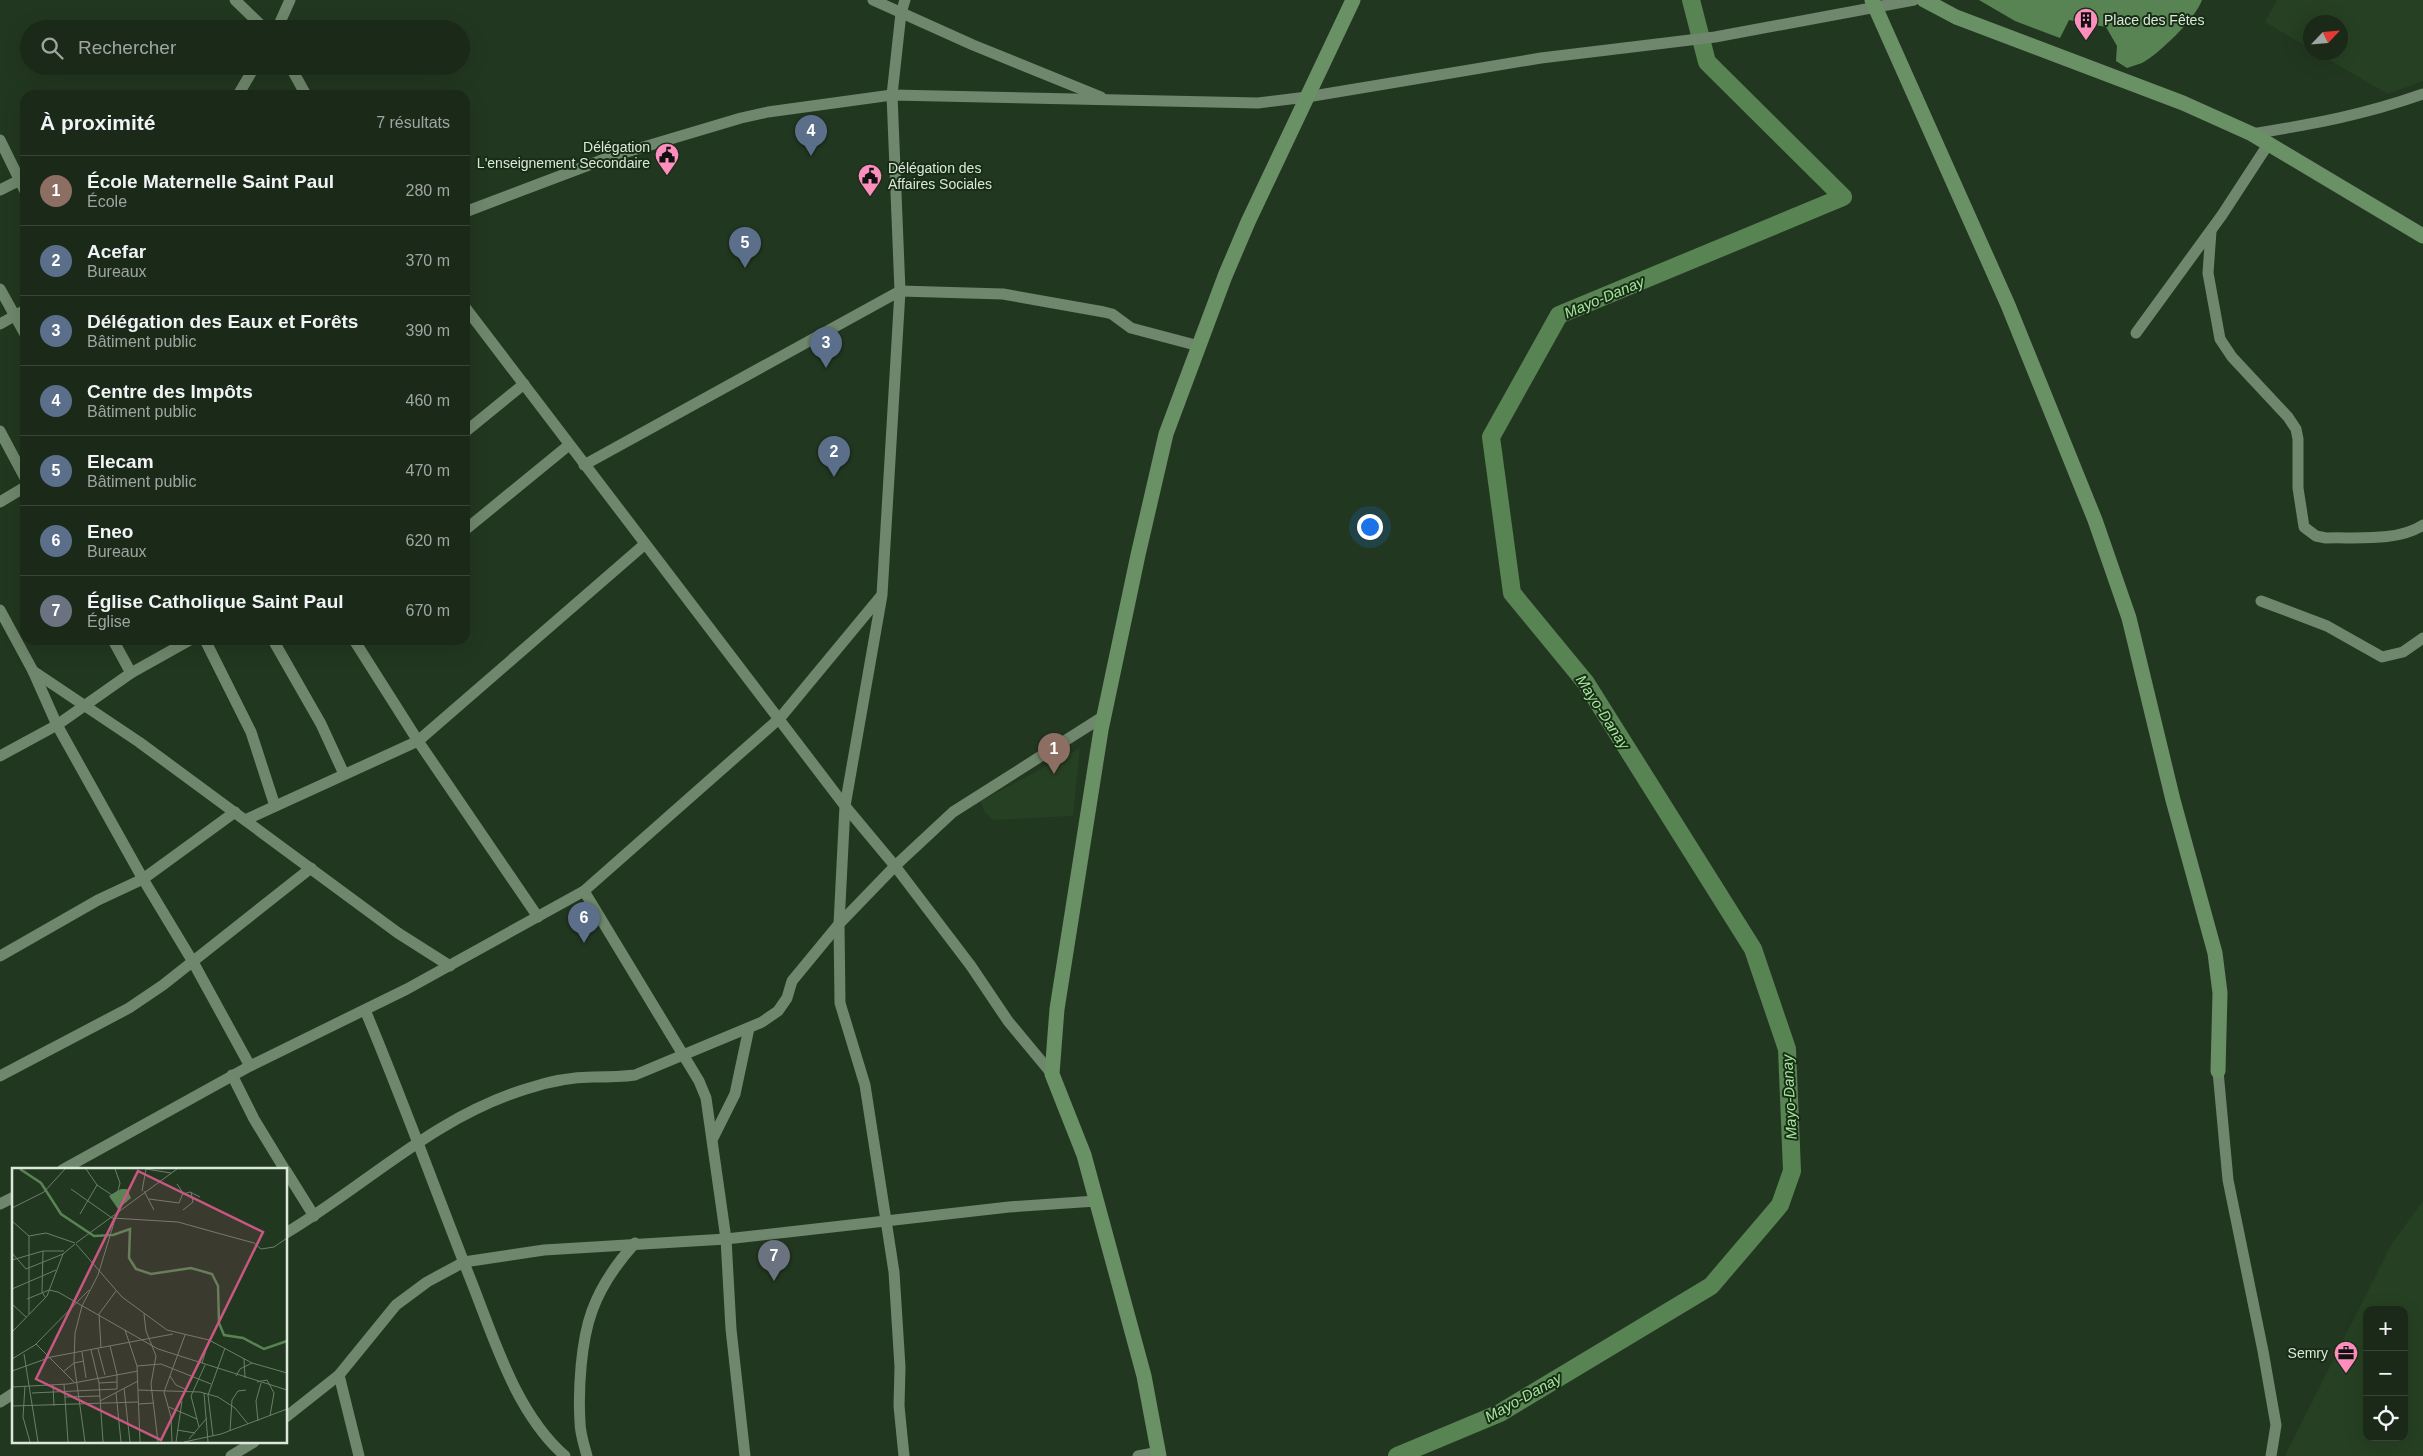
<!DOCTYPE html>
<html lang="fr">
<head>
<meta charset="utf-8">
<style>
  body { margin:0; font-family:Arial,sans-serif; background:#273525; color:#f1f3f6 }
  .controls { position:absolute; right:15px; bottom:15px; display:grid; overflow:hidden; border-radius:10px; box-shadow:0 5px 20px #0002 }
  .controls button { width:45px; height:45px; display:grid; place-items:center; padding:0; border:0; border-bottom:1px solid #384537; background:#1a2918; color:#f1f3f6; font:25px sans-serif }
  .compass { position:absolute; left:2303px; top:15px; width:45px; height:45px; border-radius:50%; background:#1a2918; box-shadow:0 5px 20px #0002; rotate:64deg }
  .you { position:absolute; left:1369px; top:526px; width:18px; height:18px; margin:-12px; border:4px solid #fff; border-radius:50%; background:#1a73e8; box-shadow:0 0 0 8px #1a73e833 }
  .badge { display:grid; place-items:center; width:32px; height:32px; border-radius:50%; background:#8c9099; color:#fff; font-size:16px; font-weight:700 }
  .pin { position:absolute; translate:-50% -41px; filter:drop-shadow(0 1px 2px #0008) }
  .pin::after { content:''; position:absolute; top:26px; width:18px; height:15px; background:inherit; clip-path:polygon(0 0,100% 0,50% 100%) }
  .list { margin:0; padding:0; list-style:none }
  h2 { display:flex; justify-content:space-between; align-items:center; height:65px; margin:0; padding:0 20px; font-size:21px }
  h2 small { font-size:16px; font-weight:400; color:#9fa6a2 }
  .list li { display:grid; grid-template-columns:32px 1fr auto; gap:15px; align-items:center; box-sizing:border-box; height:70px; padding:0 20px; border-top:1px solid #384537 }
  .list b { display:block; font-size:19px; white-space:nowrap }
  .list p { margin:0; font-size:16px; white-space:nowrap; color:#9fa6a2 }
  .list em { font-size:16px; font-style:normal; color:#9fa6a2 }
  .icon { flex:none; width:28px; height:28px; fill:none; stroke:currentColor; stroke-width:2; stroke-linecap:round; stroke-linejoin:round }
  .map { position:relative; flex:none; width:2423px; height:1456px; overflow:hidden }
  .search { position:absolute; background:#1a2918; box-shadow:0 5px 20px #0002; left:20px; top:20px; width:450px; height:55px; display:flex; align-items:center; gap:12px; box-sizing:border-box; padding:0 18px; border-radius:28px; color:#9fa6a2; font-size:19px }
  .panel { position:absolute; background:#1a2918; box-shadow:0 5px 20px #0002; left:20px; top:90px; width:450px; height:555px; border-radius:15px }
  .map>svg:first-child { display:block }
</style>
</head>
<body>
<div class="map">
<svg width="2423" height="1456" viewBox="0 0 2423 1456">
  <rect width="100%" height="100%" fill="#223720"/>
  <g fill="#264023" fill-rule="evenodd">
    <path d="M2277,0H2423V81L2388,94L2317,53L2340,52V22H2310V49L2265,22Z"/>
    <path d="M1080,748L1073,816L993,820L984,811L981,801Z"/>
    <path d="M2423,1201V1456H2285L2391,1245ZM2367,1310H2404V1437H2367Z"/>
  </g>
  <path fill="#588453" d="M1979,0H2202C2196,18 2159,54 2142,63C2137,65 2132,66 2127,68L2116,61L2117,46L2106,27L2069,20L2060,38L2015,21Z"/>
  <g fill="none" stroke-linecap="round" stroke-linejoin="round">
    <path stroke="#588453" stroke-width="18" d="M1397,1456L1500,1413L1711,1286L1780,1205L1792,1171L1787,1049L1753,949L1586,683L1512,593L1491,437L1559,315L1843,197L1707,62L1691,0"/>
    <g stroke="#6f876c" stroke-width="11">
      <path d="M235,0L265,29"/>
      <path d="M873,0L973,45L1101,97"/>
      <path d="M277,29L290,0"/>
      <path d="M290,66L306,95"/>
      <path d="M238,95L255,66"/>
      <path d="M2252,134C2313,124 2364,115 2423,94"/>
      <path d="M0,140L25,191"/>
      <path d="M0,190L20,180"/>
      <path d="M465,212L610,157L741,118L768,112L892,95L1258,103L1307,97L1541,58L1715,37L1914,0"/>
      <path d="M2211,231L2208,273L2220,339L2232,357L2288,417L2296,429L2298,439V488L2304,527L2316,536L2326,538C2356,537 2397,542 2423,525"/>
      <path d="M0,289L25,334"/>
      <path d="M465,307L845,806L895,866L971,966L1008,1021L1052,1074"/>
      <path d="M0,324L25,310"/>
      <path d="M2136,333L2222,215L2269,143"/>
      <path d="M0,431L25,478"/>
      <path d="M465,432L524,384"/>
      <path d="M584,465L900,291L1003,294L1104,312L1112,314L1131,328L1199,346"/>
      <path d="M0,502L25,487"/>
      <path d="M465,530L569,445"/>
      <path d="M2261,601L2327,626L2382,657L2403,652L2423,638"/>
      <path d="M0,610L33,671L57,725L143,879L193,962L250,1066"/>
      <path d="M113,640L131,673"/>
      <path d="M205,640L251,732L275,806"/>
      <path d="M273,640L321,724L344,774"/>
      <path d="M354,640L418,741L538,917"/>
      <path d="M33,671L139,742L398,933L450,966"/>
      <path d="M0,756L57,725L131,673L190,640"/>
      <path d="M245,820L418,741L645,544"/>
      <path d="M584,891L699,1081L706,1098L726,1239L731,1329L745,1456"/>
      <path d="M0,956L98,900L143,879L235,812"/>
      <path d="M365,1010C402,1098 435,1189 470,1278C494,1338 515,1412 565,1456"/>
      <path d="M2218,1071L2228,1180L2263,1351L2276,1425L2271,1456"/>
      <path d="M232,1075L254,1119L285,1170"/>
      <path d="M0,1076L129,1008L163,985L311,868"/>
      <path d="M713,1138L735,1094L749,1028"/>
      <path d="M62,1170L250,1066L407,989L584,891L780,718L881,596"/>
      <path d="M286,1171L314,1216"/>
      <path d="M0,1204L14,1197"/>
      <path d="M286,1233C368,1184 433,1118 526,1089C547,1082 571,1077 593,1077C608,1077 620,1077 635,1075L762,1022L778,1011L787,998L792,981L839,924L895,866L953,812L1104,716"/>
      <path d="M339,1375L359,1456"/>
      <path d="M0,1402L14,1393"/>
      <path d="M286,1417L339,1375L396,1305L427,1282L464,1262L544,1250L726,1239L1009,1207L1096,1201"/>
      <path d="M231,1456L254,1442"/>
      <path d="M587,1456C584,1445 580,1433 580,1422C578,1390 581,1341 592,1311C601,1286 617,1263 635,1243"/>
      <path d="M904,1456L899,1406L900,1367L894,1272L865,1085L840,1003L839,924L845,806L882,595L900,291L892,95L901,13L905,0"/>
      <path d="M1138,1456L1159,1452"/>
    </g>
    <g stroke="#6a9166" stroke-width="15">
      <path d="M1872,0L2008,305L2095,520L2129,618L2173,800L2215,953L2220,993L2218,1071"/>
      <path d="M1924,0L1956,17L2183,103L2252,134L2423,236"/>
      <path d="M1159,1456L1144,1376L1084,1155L1052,1074L1057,1009L1101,730L1138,555L1166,434L1225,276L1248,222L1353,0"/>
    </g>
  </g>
  <defs>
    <symbol id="building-pin" viewBox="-11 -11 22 30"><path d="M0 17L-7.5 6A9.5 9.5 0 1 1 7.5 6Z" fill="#fd8ebe" stroke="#182d16"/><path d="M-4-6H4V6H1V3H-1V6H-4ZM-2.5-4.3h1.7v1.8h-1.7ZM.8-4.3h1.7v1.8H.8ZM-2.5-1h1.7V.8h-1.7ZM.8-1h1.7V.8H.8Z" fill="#111"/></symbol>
    <symbol id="civic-pin" viewBox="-11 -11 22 30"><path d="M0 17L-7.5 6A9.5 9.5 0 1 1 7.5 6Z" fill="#fd8ebe" stroke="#182d16"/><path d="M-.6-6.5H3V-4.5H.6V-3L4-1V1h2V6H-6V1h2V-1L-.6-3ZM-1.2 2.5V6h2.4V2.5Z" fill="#111"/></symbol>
    <symbol id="office-pin" viewBox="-11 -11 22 30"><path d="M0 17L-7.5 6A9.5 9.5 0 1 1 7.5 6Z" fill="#fd8ebe" stroke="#182d16"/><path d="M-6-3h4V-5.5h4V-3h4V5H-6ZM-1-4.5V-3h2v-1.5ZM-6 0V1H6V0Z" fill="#111"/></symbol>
  </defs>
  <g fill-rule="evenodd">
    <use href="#building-pin" x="2072" y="6" width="28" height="38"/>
    <use href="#civic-pin" x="653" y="141" width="28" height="38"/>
    <use href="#civic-pin" x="856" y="162" width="28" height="38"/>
    <use href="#office-pin" x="2332" y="1339" width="28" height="38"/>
  </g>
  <g text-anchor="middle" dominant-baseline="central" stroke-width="4" stroke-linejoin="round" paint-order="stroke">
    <g font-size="14" fill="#dce9da" stroke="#182d16" text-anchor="start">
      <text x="2104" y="20">Place des Fêtes</text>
      <text x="650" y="147" text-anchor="end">Délégation<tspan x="650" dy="16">L'enseignement Secondaire</tspan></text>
      <text x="888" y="168">Délégation des<tspan x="888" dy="16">Affaires Sociales</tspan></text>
      <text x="2328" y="1353" text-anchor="end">Semry</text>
    </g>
    <g font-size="15" font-style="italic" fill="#a6e79e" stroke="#182d16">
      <text transform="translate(1604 297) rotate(-23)">Mayo-Danay</text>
      <text transform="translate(1603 712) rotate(57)">Mayo-Danay</text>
      <text transform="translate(1789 1097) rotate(-93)">Mayo-Danay</text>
      <text transform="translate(1523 1397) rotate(-29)">Mayo-Danay</text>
    </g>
  </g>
  <g transform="translate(12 1168)">
    <rect width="275" height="275" fill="#223720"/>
    <path d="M109,21H115L119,30L106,41L97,28Z" fill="#588453"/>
    <path fill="none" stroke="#588453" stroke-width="2.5" d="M8,1L29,15L49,46L82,68L101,67L118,61L117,90L124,101L139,106L179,100L200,106L206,118L207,155L212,167L231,170L252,181L275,173"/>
    <path fill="none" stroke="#6c7e6a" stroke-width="1" d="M85,17L100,27L106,23L108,15L103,1M59,21L100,50M130,23L134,1L159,5M132,23L142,42M171,26L178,24L188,29M137,31L167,35L171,25L165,16M0,40L32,24L53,1M171,42L181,34L179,24M68,46L85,17L74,1M100,50L166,54L209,66M0,53L17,68L34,65L63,75M209,66L242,75L249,81L262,79L275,70M17,68V146M64,75L165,1M64,76L110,129L155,162L197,172L240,195L275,205M31,83L30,124L33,129M0,85L14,101L51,86M0,92L31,83H52M0,121L44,102M15,131L37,122L46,124L146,181L275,222M0,136L14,149M132,146L134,163L144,188L139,216L146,274M113,162L125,198L128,274M0,164L35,128L51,86L63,76M24,176L62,214M98,178L105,206V221M89,180L87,146L104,123M86,181L93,207M79,182L87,215L91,274M70,184L74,210M12,186L26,274M0,191L23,177L77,122M232,191L233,210M190,195L197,172M125,198L149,196L199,216M0,203L39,189L161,166M51,204L62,195L72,193M158,208L164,217L175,222M224,208L228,201L240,195M245,214L255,212L262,225L258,248M87,215L105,214M52,216L56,274M41,217L42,238M13,218L11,249L18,274M0,219L56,216L126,203M112,220L118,274M126,222L188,224L206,229L223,240L236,256M20,225L105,221M104,225L109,274M192,225L196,274M53,229L88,228M88,233L126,213M126,236L142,235M0,238L126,234M157,239L185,251M246,253L244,233L249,215M187,259L179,228L193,197M165,262L183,265M218,263L220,232L226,223L234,222M201,268L196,227L213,180M177,271L195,250M73,274L62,195L63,165L70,138L86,107L104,48M160,274L159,249L152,224L173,167M164,274L170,233M172,274L209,266L275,241"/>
    <path fill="#ca5781" fill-opacity="0.15" stroke="#ca5781" stroke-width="2.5" d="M126,3L251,64L149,272L24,211Z"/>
    <rect width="275" height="275" fill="none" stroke="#dce9da" stroke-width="2.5"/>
  </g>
</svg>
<div class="controls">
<button>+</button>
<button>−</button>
<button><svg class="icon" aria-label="locate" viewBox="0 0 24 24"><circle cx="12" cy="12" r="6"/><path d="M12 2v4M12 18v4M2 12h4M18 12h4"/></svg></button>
</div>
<svg class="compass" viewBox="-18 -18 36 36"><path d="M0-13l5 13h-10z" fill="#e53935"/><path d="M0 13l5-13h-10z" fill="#9fa6a2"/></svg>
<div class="you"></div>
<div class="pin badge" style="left:1054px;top:774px;background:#8d6e63">1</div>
<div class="pin badge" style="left:834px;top:477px;background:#5c6f8a">2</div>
<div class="pin badge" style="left:826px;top:368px;background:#5c6f8a">3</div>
<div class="pin badge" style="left:811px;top:156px;background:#5c6f8a">4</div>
<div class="pin badge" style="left:745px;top:268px;background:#5c6f8a">5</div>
<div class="pin badge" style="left:584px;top:943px;background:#5c6f8a">6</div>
<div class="pin badge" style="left:774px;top:1281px;background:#6b7280">7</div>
<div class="search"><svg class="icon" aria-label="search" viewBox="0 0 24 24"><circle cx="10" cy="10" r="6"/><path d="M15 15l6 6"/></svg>Rechercher</div>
<section class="panel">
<h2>À proximité<small>7 résultats</small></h2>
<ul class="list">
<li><span class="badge" style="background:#8d6e63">1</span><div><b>École Maternelle Saint Paul</b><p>École</p></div><em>280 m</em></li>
<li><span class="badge" style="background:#5c6f8a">2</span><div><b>Acefar</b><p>Bureaux</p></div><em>370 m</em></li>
<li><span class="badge" style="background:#5c6f8a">3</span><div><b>Délégation des Eaux et Forêts</b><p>Bâtiment public</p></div><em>390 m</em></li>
<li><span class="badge" style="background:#5c6f8a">4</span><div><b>Centre des Impôts</b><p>Bâtiment public</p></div><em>460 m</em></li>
<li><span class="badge" style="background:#5c6f8a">5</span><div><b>Elecam</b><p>Bâtiment public</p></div><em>470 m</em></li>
<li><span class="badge" style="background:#5c6f8a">6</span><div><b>Eneo</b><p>Bureaux</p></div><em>620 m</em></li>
<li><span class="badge" style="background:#6b7280">7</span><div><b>Église Catholique Saint Paul</b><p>Église</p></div><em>670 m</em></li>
</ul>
</section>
</div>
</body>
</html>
